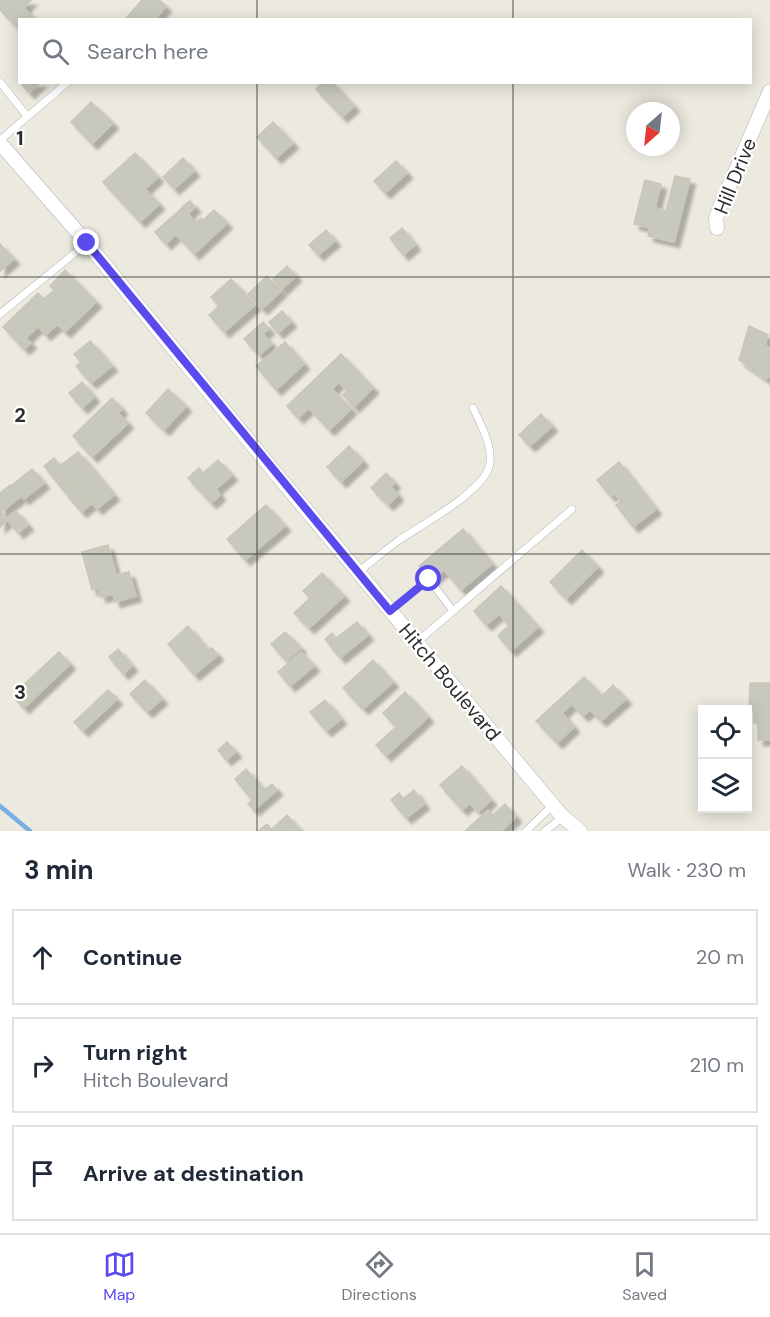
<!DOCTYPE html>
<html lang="en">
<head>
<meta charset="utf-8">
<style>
  body { margin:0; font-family:"DM Sans",sans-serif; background:#f6f6f7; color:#1f2937 }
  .controls { position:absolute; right:18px; bottom:18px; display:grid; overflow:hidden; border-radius:0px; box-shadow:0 3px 15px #0003 }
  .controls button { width:54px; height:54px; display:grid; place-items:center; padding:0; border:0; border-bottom:2px solid #e0e1e3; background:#fff; color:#1f2937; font:30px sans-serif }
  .compass { position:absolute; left:626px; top:102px; width:54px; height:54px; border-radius:50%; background:#fff; box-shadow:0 3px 15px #0003; rotate:207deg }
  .stop { position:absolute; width:18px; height:18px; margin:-14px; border:4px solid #5a4bed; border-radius:50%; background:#fff }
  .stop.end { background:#5a4bed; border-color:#fff; box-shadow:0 2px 6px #0008 }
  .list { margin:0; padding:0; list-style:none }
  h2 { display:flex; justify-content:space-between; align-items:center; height:78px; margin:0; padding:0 24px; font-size:26px }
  h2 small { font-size:20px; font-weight:400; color:#747a83 }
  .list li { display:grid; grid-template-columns:39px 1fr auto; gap:18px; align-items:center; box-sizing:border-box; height:96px; margin:0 12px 12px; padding:0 12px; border:2px solid #e0e1e3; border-radius:0px }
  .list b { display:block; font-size:22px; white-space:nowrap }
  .list p { margin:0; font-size:20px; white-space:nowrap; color:#747a83 }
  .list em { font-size:20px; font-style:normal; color:#747a83 }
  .icon { flex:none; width:33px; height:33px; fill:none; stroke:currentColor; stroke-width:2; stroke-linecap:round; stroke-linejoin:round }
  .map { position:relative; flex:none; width:770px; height:831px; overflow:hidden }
  .search { position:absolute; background:#fff; box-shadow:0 3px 15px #0003; left:18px; right:18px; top:18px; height:66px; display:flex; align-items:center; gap:15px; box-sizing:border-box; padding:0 21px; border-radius:0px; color:#747a83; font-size:22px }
  .sheet { height:402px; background:#fff }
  nav { display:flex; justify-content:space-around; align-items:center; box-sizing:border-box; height:84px; border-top:2px solid #e0e1e3; background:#fff; font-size:16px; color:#747a83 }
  nav a { display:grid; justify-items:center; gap:3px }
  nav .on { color:#5a4bed }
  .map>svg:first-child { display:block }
</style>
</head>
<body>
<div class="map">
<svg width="770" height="831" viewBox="0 0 770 831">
  <defs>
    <filter id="shadow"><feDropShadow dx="5.5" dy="5.5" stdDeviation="1.5" flood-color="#0004"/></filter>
  </defs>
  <rect width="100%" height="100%" fill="#eceadf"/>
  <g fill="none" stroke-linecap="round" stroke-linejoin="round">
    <path stroke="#7aace6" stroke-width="4.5" d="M0,806L30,831"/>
  </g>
  <g fill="#c8c8bd" stroke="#c8c7b9" stroke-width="1.5" filter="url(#shadow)">
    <path d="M0,0H31L24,8L35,19L20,20V30L0,10Z"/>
    <path d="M142,0H159L166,6L155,20H128L126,18Z"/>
    <path d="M20,82H41L29,93Z"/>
    <path d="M323,82H332L354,106L342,117L316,89Z"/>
    <path d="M91,102L113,123L92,144L71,122Z"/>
    <path d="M273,122L293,143L276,158L257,137Z"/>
    <path d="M135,153L158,177L145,189L159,204L140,222L103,182Z"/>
    <path d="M183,158L194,171L174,189L163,177Z"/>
    <path d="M396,161L407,173L385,193L374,181Z"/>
    <path d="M675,176L690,179L674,242L648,236L650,228L634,224L645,180L661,184L655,208L666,211Z"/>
    <path d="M190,201L195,207L188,214L182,207Z"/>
    <path d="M182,208L196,222L201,218L203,220L214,210L227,223L194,254L176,234L166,244L155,232Z"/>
    <path d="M402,228L415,245L403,255L390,238Z"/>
    <path d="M326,230L335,241L318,255L309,245Z"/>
    <path d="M0,244L14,259L0,271Z"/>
    <path d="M287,266L296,276L282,289L273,279Z"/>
    <path d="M65,270L96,302L65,332L49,316L26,338L31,343L24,349L3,327L38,293L44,299L54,290L50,286Z"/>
    <path d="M267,276L281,291L262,309L248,294Z"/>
    <path d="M231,279L255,305L224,332L209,315L219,306L211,297Z"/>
    <path d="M282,311L291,322L278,333L269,322Z"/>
    <path d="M50,317L57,325L45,335L39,327Z"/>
    <path d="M263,322L269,329L263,334L272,344L259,355L244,339Z"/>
    <path d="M749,326L768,335L765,345L770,348V376L766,379L739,360Z"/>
    <path d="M90,341L112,366L91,383L76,366L81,362L74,354Z"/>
    <path d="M285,342L304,364L276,390L256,366Z"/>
    <path d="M341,354L373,388L354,407L343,395L347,391L339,382L332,389L351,409L329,430L309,408L298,418L287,406Z"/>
    <path d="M82,382L94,397L82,408L69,393Z"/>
    <path d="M168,389L186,406L164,430L146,413Z"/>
    <path d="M112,398L122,409L118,413L128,423L92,457L73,436Z"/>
    <path d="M541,414L552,426L530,446L519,435Z"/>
    <path d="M349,446L363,461L341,482L327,467Z"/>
    <path d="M78,452L114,495L97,509L61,465Z"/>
    <path d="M54,458L91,504L81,512L44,466Z"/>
    <path d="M218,460L232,475L216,489L220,495L211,503L188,478L199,468L203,473Z"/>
    <path d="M619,462L656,509L633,527L616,505L621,502L614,493L610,496L597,480Z"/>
    <path d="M32,469L44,483L24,499L12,485Z"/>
    <path d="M386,473L395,483L391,487L398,495L388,505L371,488Z"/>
    <path d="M10,485L20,497L1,512L8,520L0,527V493Z"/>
    <path d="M266,505L285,526L245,560L227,539Z"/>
    <path d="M16,511L28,525L18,533L7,519Z"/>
    <path d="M463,529L492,564L461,590L444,570L431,581L419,566Z"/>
    <path d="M108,545L116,575L129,572L136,596L115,602L113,594L101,597L98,588L92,590L82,552Z"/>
    <path d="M582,550L598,567L566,599L550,582Z"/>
    <path d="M322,573L344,596L309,628L294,613L310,598L303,591Z"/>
    <path d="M501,586L538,627L511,651L498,636L509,625L499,614L486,625L474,611Z"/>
    <path d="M357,622L368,635L340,658L325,639L332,633L336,638Z"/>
    <path d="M188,626L209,651L212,648L218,655L194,675L168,644Z"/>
    <path d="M285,632L301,648L286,661L271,644Z"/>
    <path d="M118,649L132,666L123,674L109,657Z"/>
    <path d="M59,652L70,664L24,708L16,700L24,691L21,687Z"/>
    <path d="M301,652L314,666L290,686L278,672Z"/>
    <path d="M373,660L393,682L363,709L343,688Z"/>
    <path d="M584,677L602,696L613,685L626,699L601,721L590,710L583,716L572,704L562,713L574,727L557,743L536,721Z"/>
    <path d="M145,680L162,699L147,712L130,694Z"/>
    <path d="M750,683H770V740H758V723H754V710H749Z"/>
    <path d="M108,690L117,699L83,731L74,722Z"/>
    <path d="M405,692L428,717L386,756L376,745L396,727L383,713Z"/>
    <path d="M325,700L341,719L326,731L310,712Z"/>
    <path d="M227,742L236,752L226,760L218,750Z"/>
    <path d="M462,766L491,800L478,812L470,803L462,810L440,785Z"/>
    <path d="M246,769L264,790L272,784L277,790L254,810L248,804L252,800L235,779Z"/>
    <path d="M414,790L424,804L406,818L391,800L399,793L403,799Z"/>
    <path d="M505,804L516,817L501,831H465L488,810L493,815Z"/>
    <path d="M287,815L299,829L297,831H274L272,829Z"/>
    <path d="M267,824L273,831H258Z"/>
  </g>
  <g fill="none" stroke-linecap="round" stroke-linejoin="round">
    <defs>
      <g id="lane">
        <path d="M0,82L27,116"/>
        <path d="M0,140L68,82"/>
        <path d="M0,314L87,243"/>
        <path d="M358,572C371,562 384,551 398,541C421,525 477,495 488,470C496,451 481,425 473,408"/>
        <path d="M390,611L429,579L453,611"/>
        <path d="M417,642L572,509"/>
        <path d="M526,831L553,805"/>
        <path d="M545,831L563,817"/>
      </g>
      <g id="street">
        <path d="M0,143L87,243L277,475L562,816L580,831"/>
        <path d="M717,228L716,218L720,207L770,91"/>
      </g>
    </defs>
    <use href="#lane" stroke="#b4b2be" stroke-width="8"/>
    <use href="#street" stroke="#b4b2be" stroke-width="15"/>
    <use href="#lane" stroke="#fff" stroke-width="7"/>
    <use href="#street" stroke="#fff" stroke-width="14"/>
  </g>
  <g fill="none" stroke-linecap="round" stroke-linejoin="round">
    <path stroke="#5a4bed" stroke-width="8" d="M87,243L390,611L429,579"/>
  </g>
  <path fill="none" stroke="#2c2c2c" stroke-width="1.5" stroke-opacity="0.55" d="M257,0V20M513,0V20M257,82V831M513,82V831M0,277H770M0,554H770"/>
  <g text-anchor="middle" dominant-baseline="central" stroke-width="4.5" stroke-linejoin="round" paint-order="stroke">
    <g font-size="20" fill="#2c2c2c" stroke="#fff">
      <text transform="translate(735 176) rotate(-68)">Hill Drive</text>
      <text transform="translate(450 682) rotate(50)">Hitch Boulevard</text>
    </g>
  </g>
  <g font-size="20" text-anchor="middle" font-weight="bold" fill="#2c2c2c" stroke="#fff" stroke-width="4.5" stroke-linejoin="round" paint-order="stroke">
    <text x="20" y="145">1</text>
    <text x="20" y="422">2</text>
    <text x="20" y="699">3</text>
  </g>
</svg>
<div class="controls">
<button><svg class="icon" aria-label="locate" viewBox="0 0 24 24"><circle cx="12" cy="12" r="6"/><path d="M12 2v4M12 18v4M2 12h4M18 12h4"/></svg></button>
<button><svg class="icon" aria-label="layers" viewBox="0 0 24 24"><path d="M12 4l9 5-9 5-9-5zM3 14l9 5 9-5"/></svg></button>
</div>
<svg class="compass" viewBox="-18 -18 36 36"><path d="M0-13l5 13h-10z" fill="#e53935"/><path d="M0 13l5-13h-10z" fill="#747a83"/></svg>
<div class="stop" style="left:429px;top:579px"></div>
<div class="stop end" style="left:87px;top:243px"></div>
<div class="search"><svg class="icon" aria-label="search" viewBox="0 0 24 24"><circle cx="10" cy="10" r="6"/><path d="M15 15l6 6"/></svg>Search here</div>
</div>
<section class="sheet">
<h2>3 min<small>Walk · 230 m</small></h2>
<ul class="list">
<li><svg class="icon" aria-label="ahead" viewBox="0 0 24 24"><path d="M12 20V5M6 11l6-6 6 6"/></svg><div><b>Continue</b></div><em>20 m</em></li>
<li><svg class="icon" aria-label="right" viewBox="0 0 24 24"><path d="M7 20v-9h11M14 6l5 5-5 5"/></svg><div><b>Turn right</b><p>Hitch Boulevard</p></div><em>210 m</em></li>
<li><svg class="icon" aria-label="arrive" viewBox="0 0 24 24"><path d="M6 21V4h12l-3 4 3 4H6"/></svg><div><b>Arrive at destination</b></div></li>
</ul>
</section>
<nav>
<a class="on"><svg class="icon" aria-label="map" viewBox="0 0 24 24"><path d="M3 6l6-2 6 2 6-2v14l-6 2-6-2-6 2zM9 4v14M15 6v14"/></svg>Map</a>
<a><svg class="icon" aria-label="directions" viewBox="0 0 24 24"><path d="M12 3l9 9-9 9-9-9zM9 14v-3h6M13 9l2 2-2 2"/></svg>Directions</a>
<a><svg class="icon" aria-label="saved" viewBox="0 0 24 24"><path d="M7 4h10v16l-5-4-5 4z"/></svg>Saved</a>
</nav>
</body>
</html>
